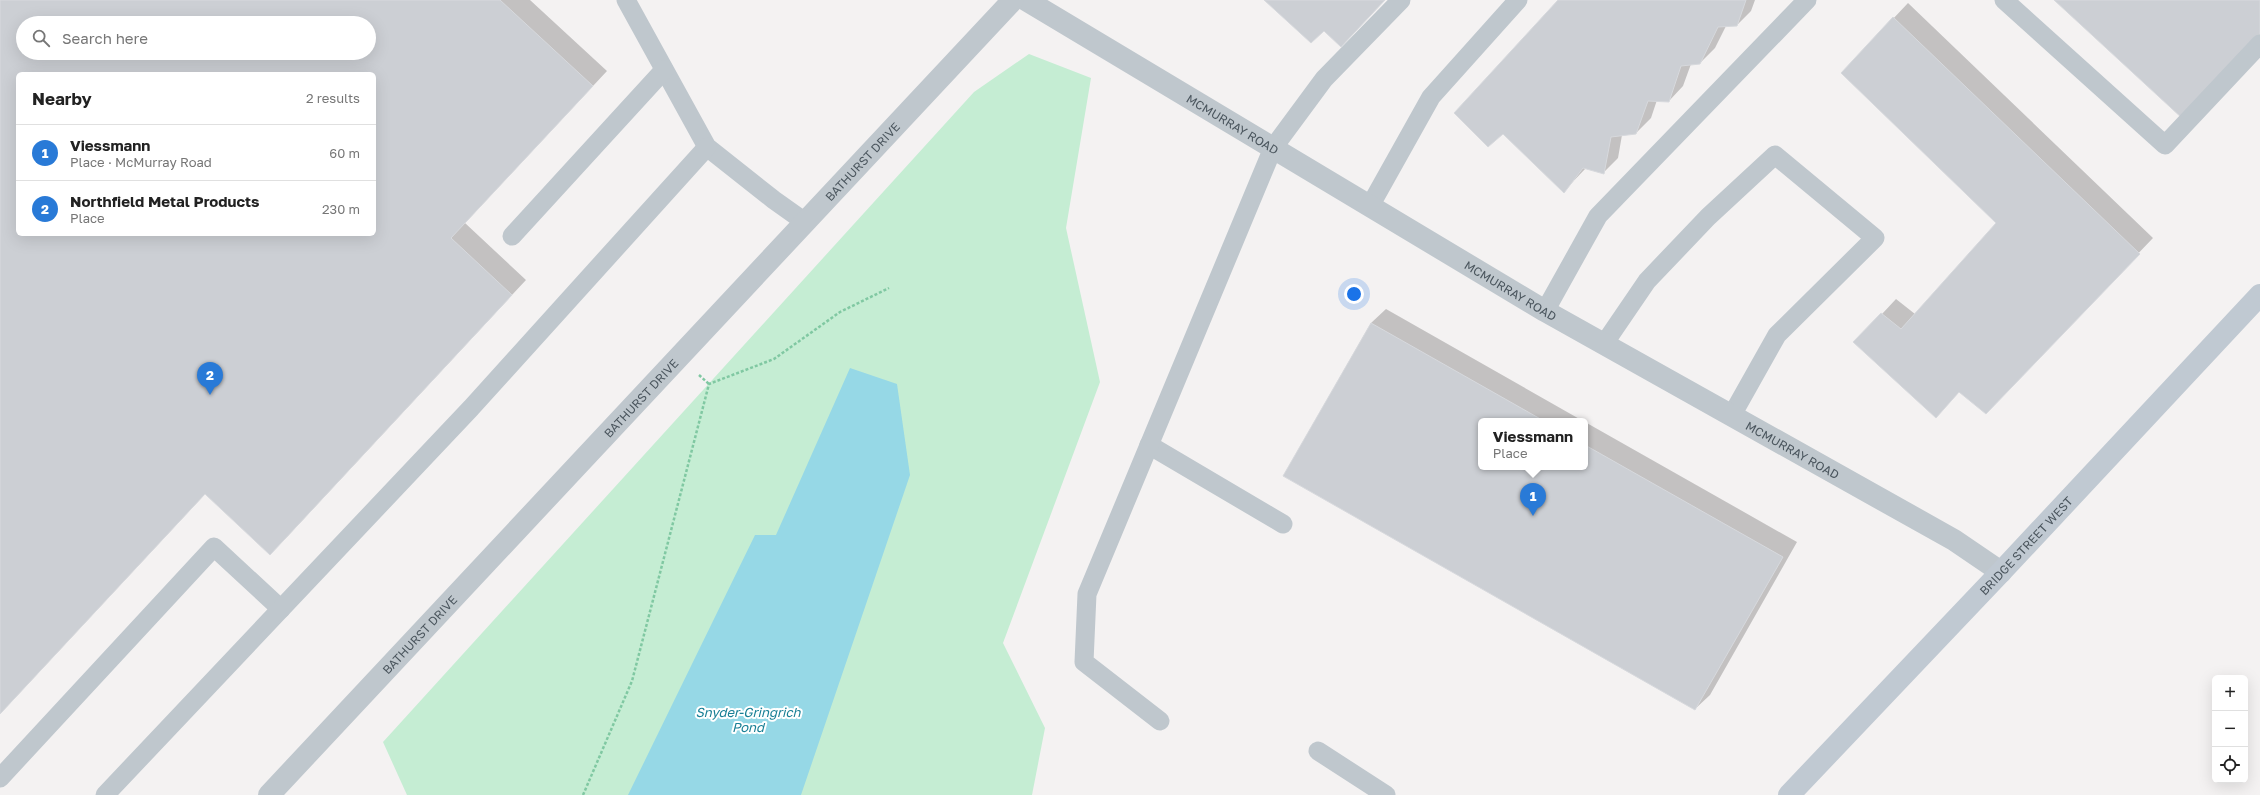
<!DOCTYPE html>
<html lang="en">
<head>
<meta charset="utf-8">
<style>
  body { margin:0; font-family:"Golos Text",sans-serif; background:#f2f2f2; color:#222 }
  .controls { position:absolute; right:12px; bottom:12px; display:grid; overflow:hidden; border-radius:6px; box-shadow:0 4px 16px #0002 }
  .controls button { width:36px; height:36px; display:grid; place-items:center; padding:0; border:0; border-bottom:1px solid #e0e0e0; background:#fff; color:#222; font:20px sans-serif }
  .you { position:absolute; left:1354px; top:294px; width:14px; height:14px; margin:-10px; border:3px solid #fff; border-radius:50%; background:#1a73e8; box-shadow:0 0 0 6px #1a73e833 }
  .badge { display:grid; place-items:center; width:26px; height:26px; border-radius:50%; background:#297ad7; color:#fff; font-size:13px; font-weight:700 }
  .pin { position:absolute; translate:-50% -33px; filter:drop-shadow(0 1px 2px #0008) }
  .pin::after { content:''; position:absolute; top:21px; width:14px; height:12px; background:inherit; clip-path:polygon(0 0,100% 0,50% 100%) }
  .popup { position:absolute; left:1478px; top:418px; width:110px; height:52px; box-sizing:border-box; display:grid; place-content:center; border-radius:6px; background:#fff; filter:drop-shadow(0 1px 3px #0005); font-size:13px; white-space:nowrap; color:#767676 }
  .popup b { font-size:15px; color:#222 }
  .popup::after { content:''; position:absolute; left:50%; top:100%; margin-left:-8px; border:8px solid transparent; border-top-color:#fff }
  .list { margin:0; padding:0; list-style:none }
  h2 { display:flex; justify-content:space-between; align-items:center; height:52px; margin:0; padding:0 16px; font-size:17px }
  h2 small { font-size:13px; font-weight:400; color:#767676 }
  .list li { display:grid; grid-template-columns:26px 1fr auto; gap:12px; align-items:center; box-sizing:border-box; height:56px; padding:0 16px; border-top:1px solid #e0e0e0 }
  .list b { display:block; font-size:15px; white-space:nowrap }
  .list p { margin:0; font-size:13px; white-space:nowrap; color:#767676 }
  .list em { font-size:13px; font-style:normal; color:#767676 }
  .icon { flex:none; width:22px; height:22px; fill:none; stroke:currentColor; stroke-width:2; stroke-linecap:round; stroke-linejoin:round }
  .map { position:relative; flex:none; width:2260px; height:795px; overflow:hidden }
  .search { position:absolute; background:#fff; box-shadow:0 4px 16px #0002; left:16px; top:16px; width:360px; height:44px; display:flex; align-items:center; gap:10px; box-sizing:border-box; padding:0 14px; border-radius:22px; color:#767676; font-size:15px }
  .panel { position:absolute; background:#fff; box-shadow:0 4px 16px #0002; left:16px; top:72px; width:360px; height:164px; border-radius:6px }
  .map>svg:first-child { display:block }
</style>
</head>
<body>
<div class="map">
<svg width="2260" height="795" viewBox="0 0 2260 795">
  <rect width="100%" height="100%" fill="#f4f2f2"/>
  <path fill="#c5edd3" d="M1029,54L1091,78L1066,228L1100,382L1003,643L1045,728L1032,795H407L383,742L974,92Z"/>
  <path fill="#96d8e6" d="M850,368L897,384L910,475L801,795H628L755,535H776Z"/>
  <g fill="#0003" fill-rule="evenodd">
    <path d="M0,0H530L607,71L465,223L526,280L285,539L206,493L0,714ZM23,23H369V53H23ZM18,74H374V234H18Z"/>
    <path d="M1559,0H1755L1751,11L1737,25L1726,26L1715,48L1700,63L1691,64L1683,86L1669,101L1657,100L1651,118L1636,133L1622,135L1618,158L1603,173L1586,168L1564,191Z"/>
    <path d="M1908,3L2153,238L2000,398L1960,391L1936,417L1882,314L1896,299L1915,314L1998,223L1842,73Z"/>
    <path d="M1386,309L1583,421H1481V467H1585V422L1797,542L1710,695L1695,709L1284,475L1371,323Z"/>
  </g>
  <g fill="#cccfd4" stroke="#d7d9dd" fill-rule="evenodd">
    <path d="M0,0H500L593,86L451,238L512,295L270,555L205,494L0,714ZM23,23H369V53H23ZM18,74H374V234H18Z"/>
    <path d="M1264,0H1385L1341,47L1324,31L1311,43Z"/>
    <path d="M1558,0H1746L1737,26L1718,27L1700,64L1681,66L1669,102L1648,101L1636,134L1611,137L1604,174L1583,168L1564,193L1503,134L1488,147L1454,113Z"/>
    <path d="M2054,0H2260V35L2183,119Z"/>
    <path d="M1893,17L2140,254L1986,414L1959,392L1936,418L1853,342L1881,313L1901,329L1996,223L1841,73Z"/>
    <path d="M1371,323L1544,421H1481V467H1585V445L1783,557L1695,710L1283,476Z"/>
  </g>
  <g fill="none" stroke-linecap="round" stroke-linejoin="round">
    <g stroke="#80c8a2" stroke-width="2.5" stroke-dasharray="3 2" stroke-linecap="butt">
      <path d="M699,375L709,384"/>
      <path d="M583,795L632,681L709,384L774,359L840,312L889,288"/>
    </g>
    <g stroke="#bfc7cd" stroke-width="19">
      <path d="M626,0L707,147L774,200L805,222"/>
      <path d="M2004,0L2165,145L2260,44"/>
      <path d="M1370,206L1431,97L1518,0"/>
      <path d="M512,236L664,70"/>
      <path d="M1545,311L1598,216L1807,0"/>
      <path d="M1604,344L1647,281L1708,217L1775,155L1875,238L1777,335L1732,415"/>
      <path d="M1149,445L1283,524"/>
      <path d="M1160,721L1084,662L1087,594L1273,148L1324,79L1401,0"/>
      <path d="M1318,751L1386,795"/>
      <path d="M0,778L214,547L281,609"/>
      <path d="M105,795L471,408L707,147"/>
    </g>
    <g stroke="#bfc7cd" stroke-width="22">
      <path id="s1" d="M1026,0L1545,311L1954,540L2001,572"/>
      <path id="s2" d="M269,795L1013,0"/>
    </g>
    <path stroke="#c0c9d2" stroke-width="22" id="s3" d="M1789,795L2001,572L2260,295"/>
  </g>
  <g text-anchor="middle" dominant-baseline="central" stroke-width="4" stroke-linejoin="round" paint-order="stroke">
    <g font-size="12" fill="#4b565e" stroke="#fff">
      <text stroke="none"><textPath href="#s1" startOffset="241">MCMURRAY ROAD</textPath></text>
      <text stroke="none"><textPath href="#s2" startOffset="868">BATHURST DRIVE</textPath></text>
      <text stroke="none"><textPath href="#s1" startOffset="565">MCMURRAY ROAD</textPath></text>
      <text stroke="none"><textPath href="#s2" startOffset="544">BATHURST DRIVE</textPath></text>
      <text stroke="none"><textPath href="#s1" startOffset="889">MCMURRAY ROAD</textPath></text>
      <text stroke="none"><textPath href="#s3" startOffset="344">BRIDGE STREET WEST</textPath></text>
      <text stroke="none"><textPath href="#s2" startOffset="220">BATHURST DRIVE</textPath></text>
    </g>
    <g font-size="13" font-style="italic" fill="#187f95" stroke="#fff">
      <text x="748" y="712">Snyder-Gringrich<tspan x="748" dy="15">Pond</tspan></text>
    </g>
  </g>
</svg>
<div class="controls">
<button>+</button>
<button>−</button>
<button><svg class="icon" aria-label="locate" viewBox="0 0 24 24"><circle cx="12" cy="12" r="6"/><path d="M12 2v4M12 18v4M2 12h4M18 12h4"/></svg></button>
</div>
<div class="you"></div>
<div class="pin badge" style="left:1533px;top:516px">1</div>
<div class="popup"><b>Viessmann</b>Place</div>
<div class="pin badge" style="left:210px;top:395px">2</div>
<div class="search"><svg class="icon" aria-label="search" viewBox="0 0 24 24"><circle cx="10" cy="10" r="6"/><path d="M15 15l6 6"/></svg>Search here</div>
<section class="panel">
<h2>Nearby<small>2 results</small></h2>
<ul class="list">
<li><span class="badge">1</span><div><b>Viessmann</b><p>Place · McMurray Road</p></div><em>60 m</em></li>
<li><span class="badge">2</span><div><b>Northfield Metal Products</b><p>Place</p></div><em>230 m</em></li>
</ul>
</section>
</div>
</body>
</html>
